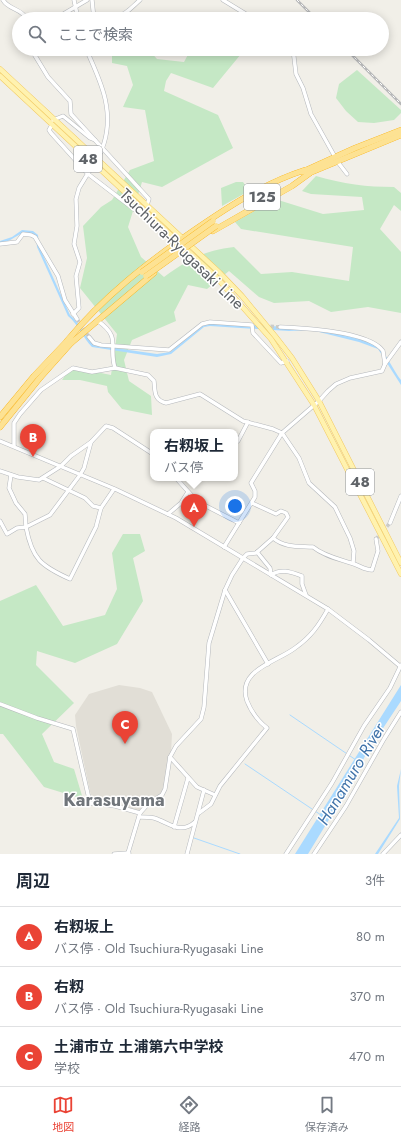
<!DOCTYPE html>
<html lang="ja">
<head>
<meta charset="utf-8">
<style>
  body { margin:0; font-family:Jost,"Noto Sans JP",sans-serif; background:#f2f2f3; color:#1f2937 }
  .you { position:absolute; left:235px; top:506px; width:14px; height:14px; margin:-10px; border:3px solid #fff; border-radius:50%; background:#1a73e8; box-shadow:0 0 0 6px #1a73e833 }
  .badge { display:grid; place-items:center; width:26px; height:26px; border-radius:50%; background:#ea4335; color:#fff; font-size:13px; font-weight:700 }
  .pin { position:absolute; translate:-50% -33px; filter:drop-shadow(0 1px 2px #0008) }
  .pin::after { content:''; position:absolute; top:21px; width:14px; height:12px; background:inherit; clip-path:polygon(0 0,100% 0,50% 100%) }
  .popup { position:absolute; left:150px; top:429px; width:88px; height:52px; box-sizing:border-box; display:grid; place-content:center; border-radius:8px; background:#fff; filter:drop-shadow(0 1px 3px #0005); font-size:13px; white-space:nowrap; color:#747a83 }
  .popup b { font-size:15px; color:#1f2937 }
  .popup::after { content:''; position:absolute; left:50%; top:100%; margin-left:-8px; border:8px solid transparent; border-top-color:#fff }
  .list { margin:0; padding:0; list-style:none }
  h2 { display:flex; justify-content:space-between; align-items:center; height:52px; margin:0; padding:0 16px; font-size:17px }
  h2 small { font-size:13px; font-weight:400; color:#747a83 }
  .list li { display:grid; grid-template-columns:26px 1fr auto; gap:12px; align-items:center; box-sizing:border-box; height:60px; padding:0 16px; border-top:1px solid #e0e1e3 }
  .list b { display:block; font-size:15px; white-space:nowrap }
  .list p { margin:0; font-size:13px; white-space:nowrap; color:#747a83 }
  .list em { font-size:13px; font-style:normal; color:#747a83 }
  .icon { flex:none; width:22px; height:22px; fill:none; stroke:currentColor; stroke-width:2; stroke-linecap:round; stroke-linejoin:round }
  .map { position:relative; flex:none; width:401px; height:854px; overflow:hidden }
  .search { position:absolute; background:#fff; box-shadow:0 2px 10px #0003; left:12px; right:12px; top:12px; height:44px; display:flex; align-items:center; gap:10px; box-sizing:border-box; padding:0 14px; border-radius:22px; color:#747a83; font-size:15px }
  .sheet { height:232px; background:#fff }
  nav { display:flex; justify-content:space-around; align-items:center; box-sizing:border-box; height:56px; border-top:1px solid #e0e1e3; background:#fff; font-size:11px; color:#747a83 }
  nav a { display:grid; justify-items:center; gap:2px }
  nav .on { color:#ea4335 }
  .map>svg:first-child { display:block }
</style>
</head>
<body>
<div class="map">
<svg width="401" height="854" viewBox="0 0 401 854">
  <rect width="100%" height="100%" fill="#f1efe8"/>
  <path fill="#e1ded6" d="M119,685L140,688L152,692L172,734L171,753L162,795L148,804L142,812L120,805L92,801L76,726L75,715L89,694Z"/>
  <g fill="#c5e8c5">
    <path d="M112,49H148L157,59L184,62L191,49H228L241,54L213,88L171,73L166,81L164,91L218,115L233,148L162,187L142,182L128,227L141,257L164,277C189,259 203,251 234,247L261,274L292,272L349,281L353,247L241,229L235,222L275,199L323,214L364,210L362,197L311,194L302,191L316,176C343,184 367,187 394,187L401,193V211L394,205L380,229L401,252V313L368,307L331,312L309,301L274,303L259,297L229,271L207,289L188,285L174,312L176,321L132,340L124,360L129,381L151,396L152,415L122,409L108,392L107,386L80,380H62L71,367L111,375L117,334L80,288L87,258L83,226L101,207L112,200L130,170L154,161L145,110L123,107L133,85L127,66L112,63Z"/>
    <path d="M357,70L401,110V113L394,120L374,123L358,122L346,111L336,98L339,84Z"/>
    <path d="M236,182H243L249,191L222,206L221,188Z"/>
    <path d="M123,534H140L145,551L133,558L143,601L117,644L75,663L37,651L36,665L74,703L42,734L54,762L74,769L83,799L44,787L3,734H0V601L36,585L63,626L105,615L117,589L112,553Z"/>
  </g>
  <g fill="#aadaff">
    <path d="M22,230L33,231L38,235L39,246L70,315C80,323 84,336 94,345L157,354L170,352L203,325L210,323C245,325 354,327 379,347C385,352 395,373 401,380V385L378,349L359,342L311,330L289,331L210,326L204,327L171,354L157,357L92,347C83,338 79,325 68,316L37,247L36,236C21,226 14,243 0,243V241L12,237Z"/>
    <path d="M401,685V701L366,754L353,780L308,854H295Z"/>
    <path d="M401,769L399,786L400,819L378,854H375L399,818L397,786Z"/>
  </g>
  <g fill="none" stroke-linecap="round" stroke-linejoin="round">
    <g stroke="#aadaff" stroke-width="1">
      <path d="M290,715L356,760"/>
      <path d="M245,764L312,809"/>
      <path d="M315,811L321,815"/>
      <path d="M194,838L240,854"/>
    </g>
    <g stroke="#ccccc8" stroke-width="3.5" stroke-dasharray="3.5 2" stroke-linecap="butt">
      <path d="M77,319L89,337"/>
      <path d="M265,326L280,327"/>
      <path d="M376,539L390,523"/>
    </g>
    <defs>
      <g id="minor">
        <path d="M3,0C9,10 21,8 27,19"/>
        <path d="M74,0L78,19"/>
        <path d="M92,0L94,19"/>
        <path d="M223,0L254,19"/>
        <path d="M55,19L87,0"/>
        <path d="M98,19C107,15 109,17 118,16C126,15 134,5 140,0"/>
        <path d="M31,49L48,77L70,101L71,114L149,199L147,205"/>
        <path d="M86,49C101,82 116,113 102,149"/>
        <path d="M293,49L296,74L303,88L311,114L335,157"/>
        <path d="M53,120L63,116L90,138L95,140"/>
        <path d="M52,125L49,130L51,133L88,174L135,210L144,211"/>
        <path d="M337,161L347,174"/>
        <path d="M0,244L17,242L23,234L31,235L35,237L58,276L65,300L77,319"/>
        <path d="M73,314L79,308L76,276L80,262L74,244L77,226L76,199L79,188L90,170"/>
        <path d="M98,321C122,338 108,346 115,368L148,375L154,381C155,392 154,400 166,403L200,394L243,421L273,429L282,433L299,458L309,483L335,507L350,538L354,551L353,563"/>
        <path d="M280,327C304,328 369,331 383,351L385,364"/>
        <path d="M89,337L94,343L101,345L169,350L202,324L210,322L252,325L253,333L281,363L287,361"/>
        <path d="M0,441L115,489L176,518L328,609L369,640L401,667"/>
        <path d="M91,442L84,468L80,475L50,515L26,527C32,559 41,566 70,579L96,527L101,508L114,489"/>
        <path d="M235,443L238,441L248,422"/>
        <path d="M14,446V423L20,414L41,390L73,368L92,372L115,368"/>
        <path d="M0,471L18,477L39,480L61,466L71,456L91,442L106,426L113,428L153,454"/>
        <path d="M43,478L85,498L93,506L101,508"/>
        <path d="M176,478L194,498L206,506L239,523"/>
        <path d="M168,514L181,503L188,492"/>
        <path d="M0,521L7,534L17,528L26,527L25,514L16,503L9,488L11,475"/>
        <path d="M390,523L401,496"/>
        <path d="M273,538C285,548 299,546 313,547C324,556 339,559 351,563C359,565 364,570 372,570L378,551L376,539"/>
        <path d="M224,547L255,497V491L251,483L282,433L319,401L328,391L336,384L350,378L382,371L385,364L401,342"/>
        <path d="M257,552L270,568L271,575C281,568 291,572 302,576V584L306,595"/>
        <path d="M225,590L268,664"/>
        <path d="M0,704L37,718L73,729L90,803L115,806L140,813"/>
        <path d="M170,757L197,787L215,795"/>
        <path d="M199,813L211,804L220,786L267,728C258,721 251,711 247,701C236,670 277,662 295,648C311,637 319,625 328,609"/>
        <path d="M139,817C144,817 149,817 154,818C170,823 180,835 195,822"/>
        <path d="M174,827L188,778"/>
        <path d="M128,853L140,813L148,804L162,795L165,789L170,757L176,746L201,719L204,707L209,643L225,590L232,575L243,558L247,554L256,553L273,538L288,517L286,513L281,511L276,514L252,503"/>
        <path d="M114,854L129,853"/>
        <path d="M187,854L204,790"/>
        <path d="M286,854L332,783L364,726L390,688L401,665"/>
        <path d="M314,854L346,806L384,739L401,712"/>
        <path d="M383,854L401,835"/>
      </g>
      <g id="major">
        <path d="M0,69L220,273L242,296L275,336L292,358L319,401L401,563"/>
        <path d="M0,76L217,278L271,339L314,405L401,574"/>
      </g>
      <g id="highway">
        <path d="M302,172L355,148L401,130"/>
        <path d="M307,174L401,135"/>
        <path d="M213,231L292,186L310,173"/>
        <path d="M67,341C103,297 147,263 193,231C228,207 264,183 305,170"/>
        <path d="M70,344L154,273"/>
        <path d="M0,417L34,376L70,338"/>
        <path d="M0,427L39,379L72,342"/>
      </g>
    </defs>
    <use href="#minor" stroke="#b5b8bc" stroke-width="4.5"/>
    <use href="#major" stroke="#f2c960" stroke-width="5.5"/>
    <use href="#highway" stroke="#f9ab00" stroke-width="6"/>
    <use href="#minor" stroke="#fff" stroke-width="3.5"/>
    <use href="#major" stroke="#fff2af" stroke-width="4.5"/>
    <use href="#highway" stroke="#fde293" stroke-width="5.5"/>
    <defs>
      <g id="rail">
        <path d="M297,0L316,19"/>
        <path d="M346,49L401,104"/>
      </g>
    </defs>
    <use href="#rail" stroke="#b6b7b8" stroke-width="2.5"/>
    <use href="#rail" stroke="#fff" stroke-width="1" stroke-dasharray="3" stroke-linecap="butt"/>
    <defs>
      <path id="minor-bridge" d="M90,170L101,152"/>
      <g id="highway-bridge">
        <path d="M142,272L213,221"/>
        <path d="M146,276L216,226"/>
      </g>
    </defs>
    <use href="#minor-bridge" stroke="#b5b8bc" stroke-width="4.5" stroke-linecap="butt"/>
    <use href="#highway-bridge" stroke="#f9ab00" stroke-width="6" stroke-linecap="butt"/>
    <use href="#minor-bridge" stroke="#fff" stroke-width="3.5"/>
    <use href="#highway-bridge" stroke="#fde293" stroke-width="5.5"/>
  </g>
  <g text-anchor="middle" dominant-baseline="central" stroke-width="3" stroke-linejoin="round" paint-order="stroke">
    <g fill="#fff" stroke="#8f9295" stroke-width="1">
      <rect x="74" y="146" width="28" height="26" rx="3"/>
      <rect x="244" y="184" width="36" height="26" rx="3"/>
      <rect x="346" y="469" width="28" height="26" rx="3"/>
    </g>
    <g font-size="15" font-weight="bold" fill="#5f6368">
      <text x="88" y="159">48</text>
      <text x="262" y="197">125</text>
      <text x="360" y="482">48</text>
    </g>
    <g font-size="16" fill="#5f6368" stroke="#fff">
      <text transform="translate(182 249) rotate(44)">Tsuchiura-Ryugasaki Line</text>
    </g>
    <g font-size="17" font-style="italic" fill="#4174aa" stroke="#fff">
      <text transform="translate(351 774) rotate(-59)">Hanamuro River</text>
    </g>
    <g font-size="18" font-weight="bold" fill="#70757a" stroke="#fff">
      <text x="114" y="800">Karasuyama</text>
    </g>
  </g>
</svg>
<div class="you"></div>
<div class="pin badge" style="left:194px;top:527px">A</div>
<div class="popup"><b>右籾坂上</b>バス停</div>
<div class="pin badge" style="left:33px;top:457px">B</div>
<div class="pin badge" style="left:125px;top:744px">C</div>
<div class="search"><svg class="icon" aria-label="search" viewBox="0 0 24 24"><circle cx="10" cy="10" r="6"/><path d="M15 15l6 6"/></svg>ここで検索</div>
</div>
<section class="sheet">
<h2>周辺<small>3件</small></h2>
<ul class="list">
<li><span class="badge">A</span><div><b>右籾坂上</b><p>バス停 · Old Tsuchiura-Ryugasaki Line</p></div><em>80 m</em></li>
<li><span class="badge">B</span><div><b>右籾</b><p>バス停 · Old Tsuchiura-Ryugasaki Line</p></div><em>370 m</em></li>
<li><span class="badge">C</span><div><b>土浦市立 土浦第六中学校</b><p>学校</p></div><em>470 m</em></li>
</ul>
</section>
<nav>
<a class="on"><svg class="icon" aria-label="map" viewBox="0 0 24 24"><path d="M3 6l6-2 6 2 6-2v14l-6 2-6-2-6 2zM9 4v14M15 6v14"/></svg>地図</a>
<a><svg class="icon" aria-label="directions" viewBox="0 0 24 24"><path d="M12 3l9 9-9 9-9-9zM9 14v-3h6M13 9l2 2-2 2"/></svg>経路</a>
<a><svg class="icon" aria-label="saved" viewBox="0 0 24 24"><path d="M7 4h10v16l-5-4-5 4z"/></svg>保存済み</a>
</nav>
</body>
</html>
